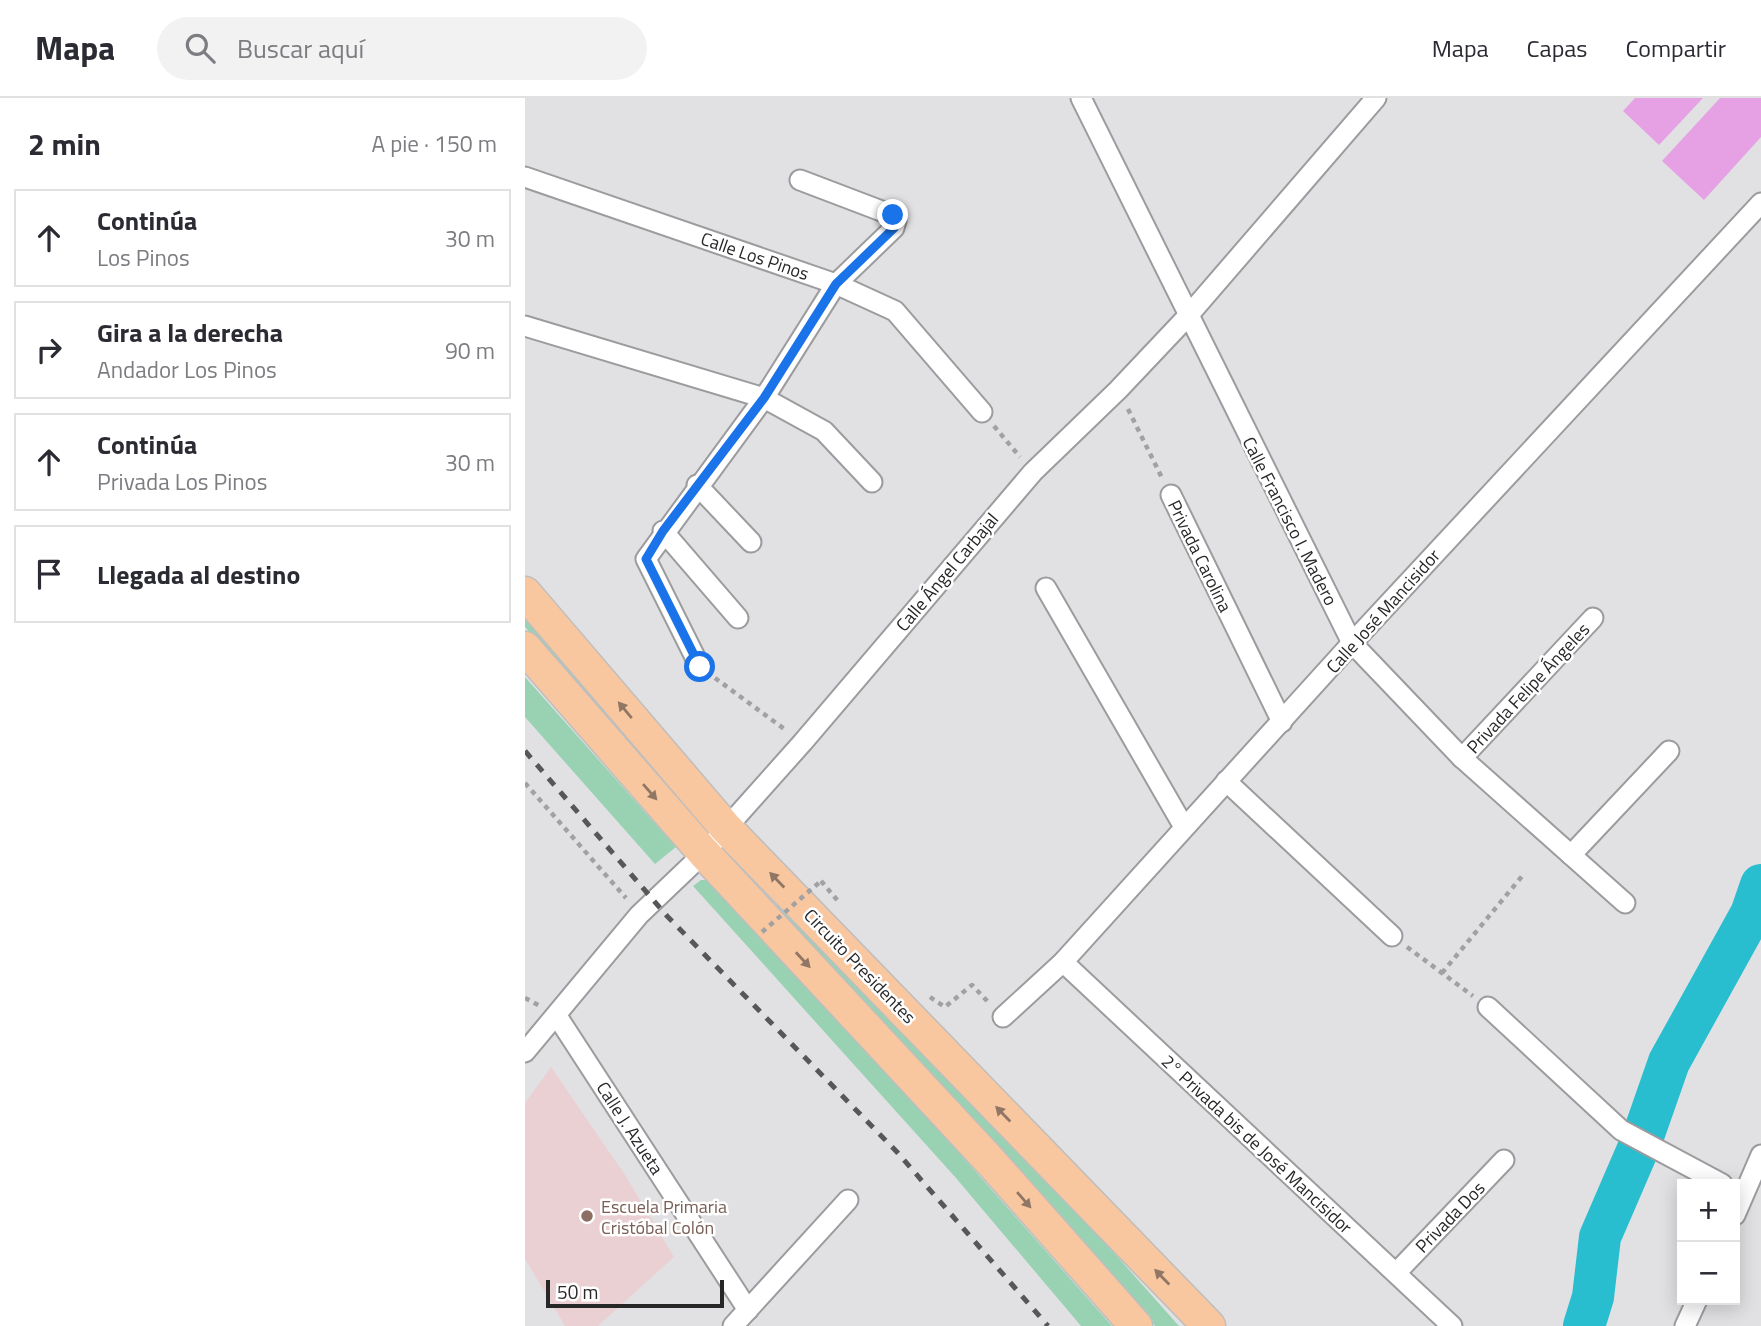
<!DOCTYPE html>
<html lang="es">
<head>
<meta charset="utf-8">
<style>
  body { margin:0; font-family:"Titillium Web",sans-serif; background:#f2f2f3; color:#2b2b33 }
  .controls { position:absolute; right:21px; bottom:21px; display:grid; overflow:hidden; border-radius:0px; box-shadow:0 4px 18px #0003 }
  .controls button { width:63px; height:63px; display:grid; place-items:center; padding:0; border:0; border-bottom:2px solid #e1e1e2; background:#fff; color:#2b2b33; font:35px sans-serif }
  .scale { position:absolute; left:21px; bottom:18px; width:178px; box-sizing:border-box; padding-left:7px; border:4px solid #272728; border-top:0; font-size:19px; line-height:24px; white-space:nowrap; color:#272728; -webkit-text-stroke:5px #fff; paint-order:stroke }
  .stop { position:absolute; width:21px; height:21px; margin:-16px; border:5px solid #1a73e8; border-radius:50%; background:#fff }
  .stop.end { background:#1a73e8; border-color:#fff; box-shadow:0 2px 7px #0008 }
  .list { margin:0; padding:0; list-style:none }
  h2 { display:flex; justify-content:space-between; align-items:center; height:91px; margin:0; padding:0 28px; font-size:30px }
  h2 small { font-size:23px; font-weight:400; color:#7c7c81 }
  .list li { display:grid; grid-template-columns:46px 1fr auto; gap:21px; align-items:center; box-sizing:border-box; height:98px; margin:0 14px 14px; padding:0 14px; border:2px solid #e1e1e2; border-radius:0px }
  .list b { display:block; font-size:26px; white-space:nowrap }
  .list p { margin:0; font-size:23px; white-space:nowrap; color:#7c7c81 }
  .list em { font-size:23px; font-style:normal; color:#7c7c81 }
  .icon { flex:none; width:38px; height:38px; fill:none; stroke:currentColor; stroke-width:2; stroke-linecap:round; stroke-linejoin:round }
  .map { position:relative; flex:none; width:1236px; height:1228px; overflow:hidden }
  header { display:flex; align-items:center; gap:42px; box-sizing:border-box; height:98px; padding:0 35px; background:#fff; border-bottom:2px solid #e1e1e2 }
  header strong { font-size:33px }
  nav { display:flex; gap:38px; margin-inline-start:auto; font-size:24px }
  .search { width:490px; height:63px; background:#f2f2f3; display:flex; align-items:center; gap:18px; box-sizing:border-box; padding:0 24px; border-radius:38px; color:#7c7c81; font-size:26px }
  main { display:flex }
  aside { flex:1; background:#fff }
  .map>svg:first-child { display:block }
</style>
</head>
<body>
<header>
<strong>Mapa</strong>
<div class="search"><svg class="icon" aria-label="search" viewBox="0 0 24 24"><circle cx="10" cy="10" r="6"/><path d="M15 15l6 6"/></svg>Buscar aquí</div>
<nav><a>Mapa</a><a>Capas</a><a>Compartir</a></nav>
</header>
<main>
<aside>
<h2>2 min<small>A pie · 150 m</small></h2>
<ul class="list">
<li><svg class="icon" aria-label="ahead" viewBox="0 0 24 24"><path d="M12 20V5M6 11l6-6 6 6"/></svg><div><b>Continúa</b><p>Los Pinos</p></div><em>30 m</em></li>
<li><svg class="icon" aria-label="right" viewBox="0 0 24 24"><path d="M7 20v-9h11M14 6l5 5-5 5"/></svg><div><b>Gira a la derecha</b><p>Andador Los Pinos</p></div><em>90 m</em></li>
<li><svg class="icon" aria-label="ahead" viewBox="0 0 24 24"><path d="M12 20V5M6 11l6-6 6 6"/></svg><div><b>Continúa</b><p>Privada Los Pinos</p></div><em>30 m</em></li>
<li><svg class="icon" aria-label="arrive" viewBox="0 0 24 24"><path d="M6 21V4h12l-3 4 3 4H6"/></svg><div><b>Llegada al destino</b></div></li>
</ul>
</aside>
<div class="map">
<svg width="1236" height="1228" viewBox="0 0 1236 1228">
  <rect width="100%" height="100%" fill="#e1e1e4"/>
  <path fill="#ebd0d3" d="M26,969L100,1077L149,1159L73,1228H40L0,1161V1005Z"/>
  <g fill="#99d2b2">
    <path d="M0,517L148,688L142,693L0,529Z"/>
    <path d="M0,579L151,749L130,766L0,619Z"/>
    <path d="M176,782H185L323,929L587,1228H556L431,1080L168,788Z"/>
    <path d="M257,802L486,1039L654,1228H630L608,1204L475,1050L249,810Z"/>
  </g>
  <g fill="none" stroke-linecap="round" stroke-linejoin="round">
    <path stroke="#28bed0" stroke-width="42" d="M1059,1228L1068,1199L1075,1139L1116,1044L1144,964L1226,816L1236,787"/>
  </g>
  <g fill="#e5a1e4">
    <path d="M1110,0H1178L1134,47L1098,13Z"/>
    <path d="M1195,0H1236V39L1179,102L1137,63Z"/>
  </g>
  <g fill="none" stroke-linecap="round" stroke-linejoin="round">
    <defs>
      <g id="street">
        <path d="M556,0L827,545L937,660L1100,805"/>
        <path d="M0,79L311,186L370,213L457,314"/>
        <path d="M0,228L239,300L299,333L347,384"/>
        <path d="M172,387L226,444"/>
        <path d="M646,397L757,624"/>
        <path d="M138,433L213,520"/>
        <path d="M521,490L659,729"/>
        <path d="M175,569L121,461L239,300L311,186L369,130L371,123L367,117L275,82"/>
        <path d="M937,660L1068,520"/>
        <path d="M701,683L867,838"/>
        <path d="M1046,757L1144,653"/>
        <path d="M538,864L927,1228"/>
        <path d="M963,909L1096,1032L1197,1086"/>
        <path d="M32,918L223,1212"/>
        <path d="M478,919L538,864L827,545L1236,105"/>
        <path d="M0,954L114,817L179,755L278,644L508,374L593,292L662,219L851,0"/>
        <path d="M1210,1117L1236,1057"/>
        <path d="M871,1175L979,1062"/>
        <path d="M208,1228L323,1102"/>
        <path d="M1160,1228L1172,1202"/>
      </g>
      <g id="primary">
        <path d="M0,495L201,730L684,1228"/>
        <path d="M0,550L179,755L466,1064L611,1228"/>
      </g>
    </defs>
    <use href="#street" stroke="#9c9c9f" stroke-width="23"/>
    <use href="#primary" stroke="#bebebe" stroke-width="35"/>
    <g stroke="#a1a1a3" stroke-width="4.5" stroke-dasharray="5 5" stroke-linecap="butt">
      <path d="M603,311L638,382"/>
      <path d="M469,328L495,359"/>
      <path d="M190,580L262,633"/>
      <path d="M0,685L101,800"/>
      <path d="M296,783L313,803"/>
      <path d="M882,849L948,898"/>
      <path d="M917,875L998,777"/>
      <path d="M405,899L420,909L447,887L465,906"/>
      <path d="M0,900L15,908"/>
    </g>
    <use href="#street" stroke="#fff" stroke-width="19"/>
    <use href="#primary" stroke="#f8c69f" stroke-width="32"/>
    <path stroke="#575758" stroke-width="5" stroke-dasharray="9 9" stroke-linecap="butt" d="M0,653L142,818L372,1054L523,1228"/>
    <path stroke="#a1a1a3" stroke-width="4.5" stroke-dasharray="5 5" stroke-linecap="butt" d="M237,834L296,783"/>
  </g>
  <defs><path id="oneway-solid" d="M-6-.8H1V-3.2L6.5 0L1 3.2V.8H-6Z" transform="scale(1.75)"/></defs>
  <g fill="#907664">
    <use href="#oneway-solid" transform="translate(100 612) rotate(-130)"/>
    <use href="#oneway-solid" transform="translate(125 694) rotate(49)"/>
    <use href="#oneway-solid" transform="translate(252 782) rotate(-134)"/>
    <use href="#oneway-solid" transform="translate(278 862) rotate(47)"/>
    <use href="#oneway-solid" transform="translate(478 1016) rotate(-134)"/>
    <use href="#oneway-solid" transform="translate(499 1102) rotate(49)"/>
    <use href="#oneway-solid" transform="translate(637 1179) rotate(-134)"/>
  </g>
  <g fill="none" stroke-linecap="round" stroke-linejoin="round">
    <path stroke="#1a73e8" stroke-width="9" d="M175,569L121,461L138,433L239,300L311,186L369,130L372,123L368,117"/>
  </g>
  <circle fill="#8d6e63" stroke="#fff" stroke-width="2.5" cx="62" cy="1118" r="7"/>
  <g text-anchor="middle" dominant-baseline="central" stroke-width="5" stroke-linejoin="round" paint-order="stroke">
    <g font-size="18" fill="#272728" stroke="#fff">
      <text transform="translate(230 158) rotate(19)">Calle Los Pinos</text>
      <text transform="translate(765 423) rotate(63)">Calle Francisco I. Madero</text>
      <text transform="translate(675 458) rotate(64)">Privada Carolina</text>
      <text transform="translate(422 474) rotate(-50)">Calle Ángel Carbajal</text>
      <text transform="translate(858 513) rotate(-48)">Calle José Mancisidor</text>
      <text transform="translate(1003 590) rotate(-47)">Privada Felipe Ángeles</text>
      <text transform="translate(335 868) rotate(46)">Circuito Presidentes</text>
      <text transform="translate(105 1030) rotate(57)">Calle J. Azueta</text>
      <text transform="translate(732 1046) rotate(43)">2° Privada bis de José Mancisidor</text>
      <text transform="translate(925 1119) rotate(-46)">Privada Dos</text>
    </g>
    <g font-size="18" fill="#785e54" stroke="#fff" text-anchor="start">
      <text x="76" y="1108">Escuela Primaria<tspan x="76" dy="21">Cristóbal Colón</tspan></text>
    </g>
  </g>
</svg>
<div class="controls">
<button>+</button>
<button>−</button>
</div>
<div class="scale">50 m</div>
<div class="stop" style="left:175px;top:569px"></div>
<div class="stop end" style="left:368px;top:117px"></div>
</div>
</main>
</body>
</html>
